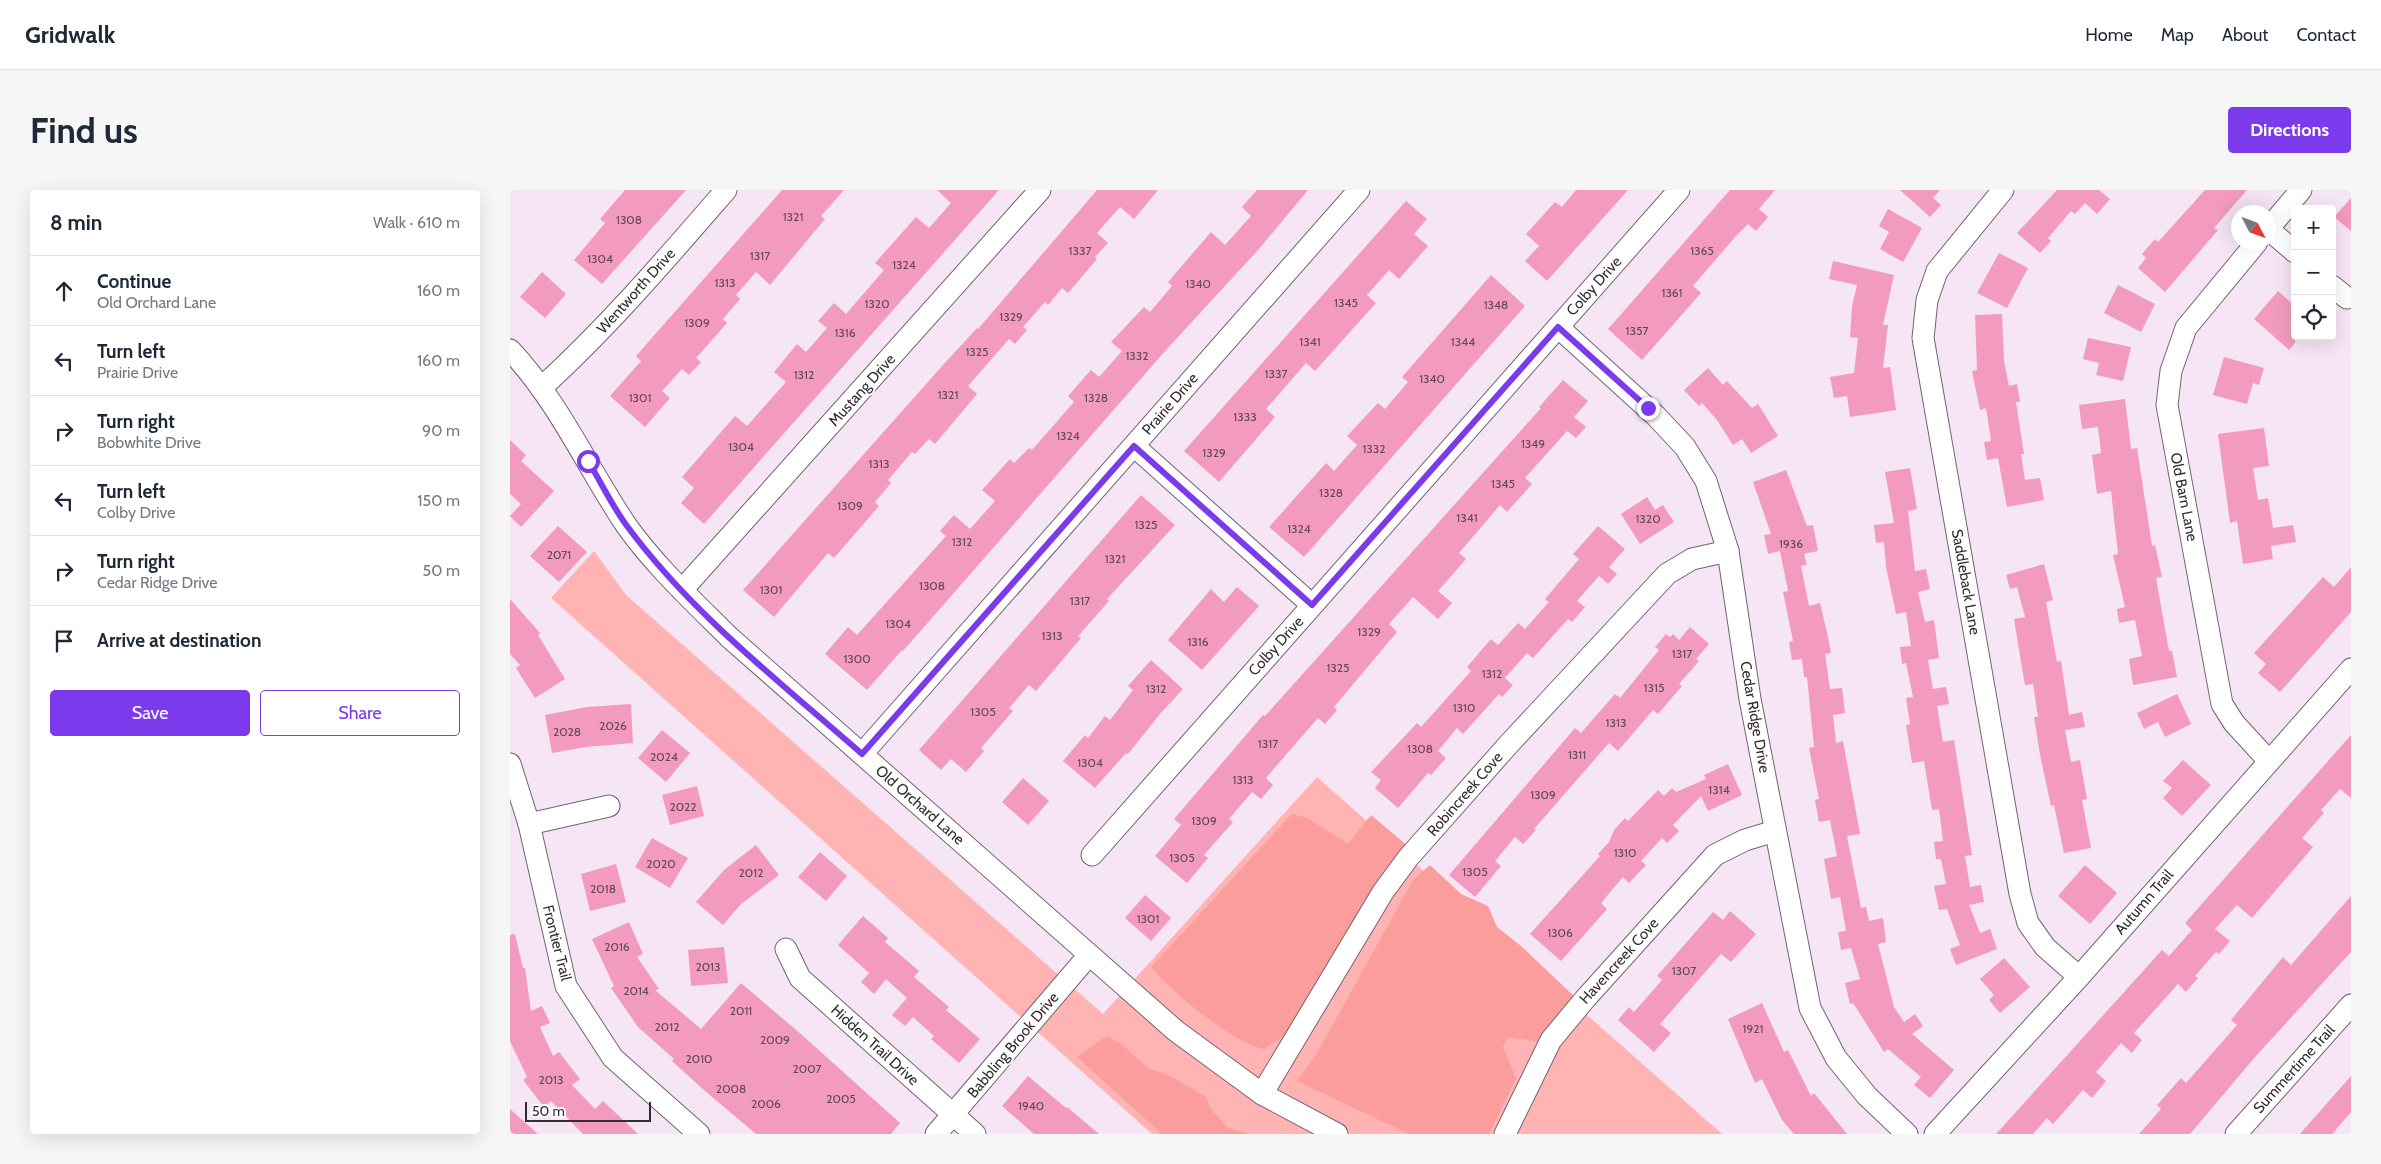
<!DOCTYPE html>
<html lang="en">
<head>
<meta charset="utf-8">
<style>
  body { margin:0; font-family:Cabin,sans-serif; background:#f6f6f7; color:#1f2937 }
  .controls { position:absolute; right:15px; top:15px; display:grid; overflow:hidden; border-radius:5px; box-shadow:0 5px 20px #0002 }
  .controls button { width:45px; height:45px; display:grid; place-items:center; padding:0; border:0; border-bottom:1px solid #e0e1e3; background:#fff; color:#1f2937; font:25px sans-serif }
  .compass { position:absolute; left:1721px; top:15px; width:45px; height:45px; border-radius:50%; background:#fff; box-shadow:0 5px 20px #0002; rotate:131deg }
  .scale { position:absolute; left:15px; bottom:12px; width:126px; box-sizing:border-box; padding-left:5px; border:2px solid #332c32; border-top:0; font-size:14px; line-height:18px; white-space:nowrap; color:#332c32; -webkit-text-stroke:4px #fff; paint-order:stroke }
  .stop { position:absolute; width:15px; height:15px; margin:-11px; border:4px solid #7c3aed; border-radius:50%; background:#fff }
  .stop.end { background:#7c3aed; border-color:#fff; box-shadow:0 1px 5px #0008 }
  .list { margin:0; padding:0; list-style:none }
  h2 { display:flex; justify-content:space-between; align-items:center; height:65px; margin:0; padding:0 20px; font-size:21px }
  h2 small { font-size:16px; font-weight:400; color:#747a83 }
  .list li { display:grid; grid-template-columns:32px 1fr auto; gap:15px; align-items:center; box-sizing:border-box; height:70px; padding:0 20px; border-top:1px solid #e0e1e3 }
  .list b { display:block; font-size:19px; white-space:nowrap }
  .list p { margin:0; font-size:16px; white-space:nowrap; color:#747a83 }
  .list em { font-size:16px; font-style:normal; color:#747a83 }
  .actions { display:flex; gap:10px; padding:15px 20px }
  .actions a { flex:1; padding:11px 0; border:1px solid #7c3aed; border-radius:5px; text-align:center; font-size:18px; color:#7c3aed }
  .actions .main { background:#7c3aed; color:#fff }
  .icon { flex:none; width:28px; height:28px; fill:none; stroke:currentColor; stroke-width:2; stroke-linecap:round; stroke-linejoin:round }
  .map { position:relative; flex:none; width:1841px; height:944px; overflow:hidden; border-radius:5px }
  header { display:flex; align-items:center; gap:30px; box-sizing:border-box; height:70px; padding:0 25px; background:#fff; border-bottom:1px solid #e0e1e3 }
  header strong { font-size:24px }
  nav { display:flex; gap:28px; margin-inline-start:auto; font-size:18px }
  .intro { display:flex; align-items:center; justify-content:space-between; box-sizing:border-box; height:120px; padding:0 30px }
  h1 { margin:0; font-size:35px }
  .button { padding:12px 22px; border-radius:5px; background:#7c3aed; color:#fff; font-size:18px; font-weight:700 }
  main { display:flex; gap:30px; padding:0 30px }
  aside { flex:1; background:#fff; border-radius:5px; box-shadow:0 5px 20px #0002 }
  .map>svg:first-child { display:block }
</style>
</head>
<body>
<header>
<strong>Gridwalk</strong>
<nav><a>Home</a><a>Map</a><a>About</a><a>Contact</a></nav>
</header>
<div class="intro"><h1>Find us</h1><a class="button">Directions</a></div>
<main>
<aside>
<h2>8 min<small>Walk · 610 m</small></h2>
<ul class="list">
<li><svg class="icon" aria-label="ahead" viewBox="0 0 24 24"><path d="M12 20V5M6 11l6-6 6 6"/></svg><div><b>Continue</b><p>Old Orchard Lane</p></div><em>160 m</em></li>
<li><svg class="icon" aria-label="left" viewBox="0 0 24 24"><path d="M17 20v-9H6M10 6l-5 5 5 5"/></svg><div><b>Turn left</b><p>Prairie Drive</p></div><em>160 m</em></li>
<li><svg class="icon" aria-label="right" viewBox="0 0 24 24"><path d="M7 20v-9h11M14 6l5 5-5 5"/></svg><div><b>Turn right</b><p>Bobwhite Drive</p></div><em>90 m</em></li>
<li><svg class="icon" aria-label="left" viewBox="0 0 24 24"><path d="M17 20v-9H6M10 6l-5 5 5 5"/></svg><div><b>Turn left</b><p>Colby Drive</p></div><em>150 m</em></li>
<li><svg class="icon" aria-label="right" viewBox="0 0 24 24"><path d="M7 20v-9h11M14 6l5 5-5 5"/></svg><div><b>Turn right</b><p>Cedar Ridge Drive</p></div><em>50 m</em></li>
<li><svg class="icon" aria-label="arrive" viewBox="0 0 24 24"><path d="M6 21V4h12l-3 4 3 4H6"/></svg><div><b>Arrive at destination</b></div></li>
</ul>
<div class="actions"><a class="main">Save</a><a>Share</a></div>
</aside>
<div class="map">
<svg width="1841" height="944" viewBox="0 0 1841 944">
  <rect width="100%" height="100%" fill="#f6e5f5"/>
  <path fill="#ffb3b2" d="M84,361L116,405L593,824L807,587L1212,944H642L41,408Z"/>
  <g fill="#fb9d9d">
    <path d="M782,624L797,628L838,654L861,625L900,658L782,841L754,859C724,854 662,802 641,777Z"/>
    <path d="M920,675L951,704L978,716L987,737L1011,756L1067,809L1030,852L998,847L993,857L1006,888L979,944H899L787,891L806,865L903,690Z"/>
    <path d="M597,846L611,854L638,878L660,886L696,907L700,918L718,938L739,944H652L567,867Z"/>
  </g>
  <g fill="#f29bbf">
    <path d="M115,0H176L92,94L64,70L95,33L90,29Z"/>
    <path d="M272,0H334L311,26L315,29L260,95L246,82L226,105L230,109L213,129L217,133L186,168L191,172L179,185L172,179L152,201L160,208L135,237L100,206L131,171L126,166Z"/>
    <path d="M427,0H489L194,334L171,313L184,298L172,287L225,226L237,236L276,192L264,182L287,154L296,162L317,138L308,131L324,113L336,124L374,80L365,73L406,27L419,38L441,13Z"/>
    <path d="M587,0H648L624,29L610,17L587,43L598,53L585,67L587,69L558,103L552,98L538,115L535,112L513,137L517,140L505,154L499,149L458,196L467,204L436,241L425,254L419,249L405,264L402,262L378,290L381,293L365,312L369,316L324,368L318,363L264,427L233,400L433,175L467,138L468,139Z"/>
    <path d="M747,0H798L749,59L656,160L393,461L392,460L357,500L315,464L338,437L347,445L436,346L430,341L444,325L460,339L485,311L472,300L500,269L504,273L519,258L522,260L564,212L558,206L581,180L589,187L612,161L601,152L634,117L640,122L662,96L658,92L701,42L715,55L741,26L732,17Z"/>
    <path d="M1066,0H1118L1037,91L1015,71L1029,56L1016,44L1045,12L1052,17Z"/>
    <path d="M1220,0H1265L1249,19L1258,27L1246,41L1238,34L1225,47L1183,96L1191,103L1132,170L1098,139Z"/>
    <path d="M1390,0H1430L1423,8L1431,15L1420,27Z"/>
    <path d="M1547,0H1589L1600,9L1587,24L1575,13L1565,24L1561,21L1538,48L1541,51L1530,63L1507,43Z"/>
    <path d="M1695,0H1737L1704,38L1708,40L1655,102L1628,78L1636,68L1632,64L1645,49L1648,52Z"/>
    <path d="M1841,8V41L1824,27Z"/>
    <path d="M896,11L917,29L904,44L918,56L889,89L879,80L857,105L866,113L805,181L796,173L756,219L765,227L709,292L674,261Z"/>
    <path d="M1378,19L1412,38L1393,72L1370,59L1379,42L1369,36Z"/>
    <path d="M1489,63L1518,78L1497,118L1467,103Z"/>
    <path d="M1323,71L1384,85L1373,135H1378L1373,178L1380,177L1386,220L1340,227L1337,206L1324,208L1320,187L1344,183L1348,148L1340,147L1342,116L1347,95L1319,89Z"/>
    <path d="M32,82L56,104L35,128L10,107Z"/>
    <path d="M981,85L1015,116L794,367L759,337L816,273L824,281L847,255L837,246L868,213L875,219L898,192L892,187Z"/>
    <path d="M1608,95L1645,114L1631,142L1594,123Z"/>
    <path d="M1768,101L1785,116V153L1779,160L1744,129Z"/>
    <path d="M1492,124L1494,171L1499,196L1507,194L1510,212H1506L1514,264H1511L1515,290L1530,288L1534,310L1497,317L1488,268L1477,270L1474,252L1481,251L1476,218L1470,220L1462,181L1467,180L1465,125Z"/>
    <path d="M1578,148L1621,157L1613,191L1586,185L1589,173L1573,169Z"/>
    <path d="M1714,167L1754,178L1749,195L1743,193L1737,214L1703,205Z"/>
    <path d="M1198,178L1213,195L1217,191L1242,218L1248,214L1268,246L1241,263L1232,249L1223,255L1207,230L1192,213L1189,216L1174,200Z"/>
    <path d="M1053,190L1078,211L1064,227L1076,237L1066,248L1057,241L1015,288L1022,294L997,322L990,315L949,363L956,369L928,401L942,413L928,429L903,407L879,434L887,442L824,517L827,520L815,534L808,528L786,553L756,588L763,595L751,609L742,602L719,629L723,632L694,665L698,668L677,693L645,666L671,635L664,629L753,525L755,526L1031,218L1029,217Z"/>
    <path d="M1615,209L1621,259L1627,258L1642,356L1645,355L1652,387L1646,388L1659,461H1662L1667,487L1623,495L1619,469L1632,466L1625,430L1609,433L1607,419L1615,417L1603,365L1608,364L1601,301L1587,304L1582,265L1591,263L1588,237L1572,239L1569,215Z"/>
    <path d="M1754,238L1759,276L1743,278L1748,310L1758,308L1763,338L1783,335L1786,352L1761,356L1763,369L1733,374L1727,331L1720,333L1708,244Z"/>
    <path d="M0,250L16,265L11,271L44,301L11,337L0,326L11,314L0,304Z"/>
    <path d="M1400,278L1407,319L1398,321L1405,381L1416,379L1420,399L1408,402L1415,432L1424,430L1429,468L1418,470L1423,499L1436,497L1439,514L1427,516L1433,552L1444,550L1462,665L1455,666L1460,697L1471,695L1474,712L1459,715L1470,743L1480,739L1487,759L1446,775L1440,759L1450,755L1437,719L1429,720L1424,696L1436,694L1431,669H1426L1424,652L1433,651L1429,619L1422,620L1414,571L1402,573L1396,535L1400,534L1396,508L1403,507L1396,473L1392,474L1390,457L1401,456L1396,422L1386,424L1376,377L1374,352L1366,353L1364,335L1384,333L1375,282Z"/>
    <path d="M1276,280L1297,336L1303,335L1308,361L1294,364L1297,375L1291,376L1299,416L1310,413L1318,447L1321,463L1315,464L1320,499L1332,498L1335,523L1323,525L1326,553L1333,551L1350,644L1337,646L1351,718L1356,717L1359,731L1373,728L1376,752L1368,754L1384,817L1394,832L1405,824L1413,836L1402,844L1444,880L1420,908L1404,895L1411,887L1378,859L1374,862L1343,813L1340,814L1335,793L1350,789L1341,758L1331,760L1328,742L1336,741L1330,707L1321,709L1314,669L1327,666L1320,630L1309,632L1305,610L1309,609L1299,558L1304,557L1297,487H1294L1292,469L1282,470L1279,452L1283,451L1273,402L1278,401L1270,361L1258,364L1254,345L1261,344L1243,292Z"/>
    <path d="M631,305L665,335L597,409L599,411L568,446L571,448L526,501L519,495L499,518L503,521L471,558L474,561L456,582L441,569L431,580L409,560Z"/>
    <path d="M1137,307L1145,320L1153,315L1164,332L1130,354L1111,324Z"/>
    <path d="M48,336L77,362L49,392L20,366Z"/>
    <path d="M1088,336L1115,359L1099,377L1107,384L1098,394L1089,386L1067,411L1075,417L1062,432L1058,429L1023,468L1017,463L995,488L1003,495L992,507L989,504L953,544L947,538L928,561L936,568L921,585L918,583L888,618L865,598L871,590L861,582L907,533L911,537L961,481L957,477L981,449L988,455L1008,433L1015,439L1039,412L1035,409L1069,369L1063,364Z"/>
    <path d="M1534,374L1543,410L1536,412L1547,472L1551,471L1559,525L1572,522L1575,537L1555,540L1561,572L1570,570L1577,609L1572,610L1581,658L1554,663L1544,615L1541,616L1530,565L1524,527H1528L1523,494L1515,495L1512,478L1504,429L1515,427L1507,397L1500,399L1496,385Z"/>
    <path d="M1841,377V422L1770,502L1748,483L1756,474L1744,463L1813,387L1824,397Z"/>
    <path d="M727,397L749,416L692,480L658,450L701,399L714,412Z"/>
    <path d="M0,409L30,443L28,445L55,489L25,508L6,478L10,475L0,464Z"/>
    <path d="M1180,437L1199,454L1186,469L1189,471L1169,494L1172,496L1148,524L1143,520L1108,561L1099,553L1024,639L1026,640L1013,654L1005,647L985,671L991,676L965,707L939,685L1065,538L1071,543L1105,504L1110,508L1149,460L1145,457L1156,444L1160,447L1163,444L1169,450Z"/>
    <path d="M641,470L673,499L650,524L618,564L616,563L585,598L553,571L575,545L578,548L595,526L600,530L623,500L618,496Z"/>
    <path d="M1667,504L1681,534L1655,547L1648,532L1634,539L1627,523Z"/>
    <path d="M121,514L123,553L76,557L42,563L35,525L77,517Z"/>
    <path d="M152,540L180,563L156,592L128,568Z"/>
    <path d="M1841,545V608L1830,599L1811,620L1814,623L1792,648L1803,657L1742,728L1727,715L1705,739L1720,751L1709,764L1706,762L1685,786L1688,788L1676,802L1668,794L1624,843L1632,850L1622,863L1611,853L1586,882L1596,891L1582,908L1573,900L1543,934L1537,928L1523,944H1486L1652,760L1659,766L1682,740L1675,733Z"/>
    <path d="M1673,570L1701,595L1672,626L1653,608L1662,598L1653,591Z"/>
    <path d="M1218,574L1232,605L1198,621L1191,606L1163,635L1169,641L1157,653L1152,648L1131,671L1136,675L1119,693L1113,687L1091,713L1097,719L1051,771L1020,744L1090,666L1088,664L1099,652L1104,640L1115,628L1118,631L1148,600L1154,606L1162,598L1166,602L1196,589L1194,585Z"/>
    <path d="M513,588L539,611L518,635L492,612Z"/>
    <path d="M187,596L194,626L160,635L152,605Z"/>
    <path d="M142,648L178,668L160,698L125,677Z"/>
    <path d="M246,655L269,685L230,715L213,735L186,712L214,680Z"/>
    <path d="M310,662L337,686L316,711L288,687Z"/>
    <path d="M106,674L116,712L80,721L71,684Z"/>
    <path d="M1575,675L1607,703L1580,734L1548,706Z"/>
    <path d="M635,705L661,728L641,751L615,728Z"/>
    <path d="M1841,706V762L1745,867L1680,944H1629L1651,919L1647,915L1671,888L1676,893L1727,835L1721,830L1773,767L1781,775Z"/>
    <path d="M1220,721L1246,744L1221,772L1211,764L1150,834L1161,843L1144,862L1108,830L1119,817L1124,822L1152,790L1147,786L1203,722L1213,730Z"/>
    <path d="M353,726L378,748L375,752L409,781L404,787L439,817L436,820L470,849L449,873L421,849L424,846L403,827L395,836L382,825L397,808L376,789L364,804L351,792L359,783L328,755Z"/>
    <path d="M119,732L133,764L127,767L149,799L145,800L191,839L231,793L292,845L390,933L381,944H246L195,901L162,871L164,869L128,837L101,798L104,796L82,749Z"/>
    <path d="M5,744L13,778H15L21,821L32,816L40,833L30,837L43,866L49,862L70,889L62,895L85,919L93,911L128,944H73L41,911L34,917L13,890L17,887L0,851V745Z"/>
    <path d="M214,757L218,793L181,796L178,760Z"/>
    <path d="M1494,768L1520,797L1490,823L1479,810L1484,805L1470,789Z"/>
    <path d="M1252,813L1274,862L1278,860L1301,906L1304,903L1337,944H1284L1272,930L1252,889L1245,893L1218,829Z"/>
    <path d="M518,886L556,918L557,917L589,944H524L492,916Z"/>
    <path d="M1841,886V922L1822,944H1790Z"/>
    <path d="M0,919L28,944H0Z"/>
  </g>
  <g fill="none" stroke-linecap="round" stroke-linejoin="round">
    <defs>
      <g id="minor">
        <path d="M1493,0L1427,81L1417,110L1413,148L1510,704L1518,733L1535,757L1569,787"/>
        <path d="M1758,39L1791,0"/>
        <path d="M1758,39L1785,62"/>
        <path d="M1747,52L1676,138L1661,181L1657,215L1712,514L1724,533L1759,571"/>
        <path d="M1822,96L1837,108"/>
        <path d="M1048,137L1146,226L1175,257L1196,291L1218,361L1240,509L1300,818L1326,868L1357,906L1397,944"/>
        <path d="M0,160C49,212 77,277 116,335C145,376 184,412 219,447L666,841L752,904L827,944"/>
        <path d="M31,198C98,137 157,68 216,0"/>
        <path d="M624,256L802,415"/>
        <path d="M172,400L530,0"/>
        <path d="M352,564L849,0"/>
        <path d="M0,574L19,634L56,796L103,868L189,944"/>
        <path d="M19,634L99,616"/>
        <path d="M582,665L1169,0"/>
        <path d="M276,759L290,788L465,944"/>
        <path d="M752,904L873,702L898,668L998,555L1157,384L1182,369L1218,361"/>
        <path d="M426,944L579,765"/>
        <path d="M995,944L1041,850L1075,809L1205,665L1235,650L1265,641"/>
        <path d="M1425,944L1569,787L1841,479"/>
        <path d="M1726,944L1841,815"/>
      </g>
    </defs>
    <use href="#minor" stroke="#726472" stroke-width="23"/>
    <use href="#minor" stroke="#fff" stroke-width="21"/>
  </g>
  <g fill="none" stroke-linecap="round" stroke-linejoin="round">
    <path stroke="#7c3aed" stroke-width="6" d="M78,271C91,292 102,316 117,336C182,424 270,492 352,564L624,256L802,415L1048,137L1138,218"/>
  </g>
  <g text-anchor="middle" dominant-baseline="central" stroke-width="4" stroke-linejoin="round" paint-order="stroke">
    <g font-size="12" fill="#634855">
      <text x="283" y="26">1321</text>
      <text x="119" y="29">1308</text>
      <text x="570" y="60">1337</text>
      <text x="1192" y="60">1365</text>
      <text x="250" y="65">1317</text>
      <text x="90" y="68">1304</text>
      <text x="394" y="74">1324</text>
      <text x="215" y="92">1313</text>
      <text x="688" y="93">1340</text>
      <text x="1162" y="102">1361</text>
      <text x="836" y="112">1345</text>
      <text x="367" y="113">1320</text>
      <text x="986" y="114">1348</text>
      <text x="501" y="126">1329</text>
      <text x="187" y="132">1309</text>
      <text x="1127" y="140">1357</text>
      <text x="335" y="142">1316</text>
      <text x="800" y="151">1341</text>
      <text x="953" y="151">1344</text>
      <text x="467" y="161">1325</text>
      <text x="627" y="165">1332</text>
      <text x="766" y="183">1337</text>
      <text x="294" y="184">1312</text>
      <text x="922" y="188">1340</text>
      <text x="438" y="204">1321</text>
      <text x="130" y="207">1301</text>
      <text x="586" y="207">1328</text>
      <text x="735" y="226">1333</text>
      <text x="558" y="245">1324</text>
      <text x="1023" y="253">1349</text>
      <text x="231" y="256">1304</text>
      <text x="864" y="258">1332</text>
      <text x="704" y="262">1329</text>
      <text x="369" y="273">1313</text>
      <text x="993" y="293">1345</text>
      <text x="821" y="302">1328</text>
      <text x="340" y="315">1309</text>
      <text x="957" y="327">1341</text>
      <text x="1138" y="328">1320</text>
      <text x="636" y="334">1325</text>
      <text x="789" y="338">1324</text>
      <text x="452" y="351">1312</text>
      <text x="1281" y="353">1936</text>
      <text x="49" y="364">2071</text>
      <text x="605" y="368">1321</text>
      <text x="422" y="395">1308</text>
      <text x="261" y="399">1301</text>
      <text x="570" y="410">1317</text>
      <text x="388" y="433">1304</text>
      <text x="859" y="441">1329</text>
      <text x="542" y="445">1313</text>
      <text x="688" y="451">1316</text>
      <text x="1172" y="463">1317</text>
      <text x="347" y="468">1300</text>
      <text x="828" y="477">1325</text>
      <text x="982" y="483">1312</text>
      <text x="1144" y="497">1315</text>
      <text x="646" y="498">1312</text>
      <text x="954" y="517">1310</text>
      <text x="473" y="521">1305</text>
      <text x="1106" y="532">1313</text>
      <text x="103" y="535">2026</text>
      <text x="57" y="541">2028</text>
      <text x="758" y="553">1317</text>
      <text x="910" y="558">1308</text>
      <text x="1067" y="564">1311</text>
      <text x="154" y="566">2024</text>
      <text x="580" y="572">1304</text>
      <text x="733" y="589">1313</text>
      <text x="1209" y="599">1314</text>
      <text x="1033" y="604">1309</text>
      <text x="173" y="616">2022</text>
      <text x="694" y="630">1309</text>
      <text x="1115" y="662">1310</text>
      <text x="672" y="667">1305</text>
      <text x="151" y="673">2020</text>
      <text x="965" y="681">1305</text>
      <text x="241" y="682">2012</text>
      <text x="93" y="698">2018</text>
      <text x="638" y="728">1301</text>
      <text x="1050" y="742">1306</text>
      <text x="107" y="756">2016</text>
      <text x="198" y="776">2013</text>
      <text x="1174" y="780">1307</text>
      <text x="126" y="800">2014</text>
      <text x="231" y="820">2011</text>
      <text x="157" y="836">2012</text>
      <text x="1243" y="838">1921</text>
      <text x="265" y="849">2009</text>
      <text x="189" y="868">2010</text>
      <text x="297" y="878">2007</text>
      <text x="41" y="889">2013</text>
      <text x="221" y="898">2008</text>
      <text x="331" y="908">2005</text>
      <text x="256" y="913">2006</text>
      <text x="521" y="915">1940</text>
    </g>
    <g font-size="15" fill="#332c32" stroke="#fff">
      <text transform="translate(1084 96) rotate(-48)">Colby Drive</text>
      <text transform="translate(126 101) rotate(-48)">Wentworth Drive</text>
      <text transform="translate(352 200) rotate(-48)">Mustang Drive</text>
      <text transform="translate(660 214) rotate(-49)">Prairie Drive</text>
      <text transform="translate(1674 307) rotate(79)">Old Barn Lane</text>
      <text transform="translate(1456 392) rotate(80)">Saddleback Lane</text>
      <text transform="translate(766 456) rotate(-48)">Colby Drive</text>
      <text transform="translate(1245 527) rotate(80)">Cedar Ridge Drive</text>
      <text transform="translate(955 604) rotate(-49)">Robincreek Cove</text>
      <text transform="translate(410 615) rotate(41)">Old Orchard Lane</text>
      <text transform="translate(1634 712) rotate(-49)">Autumn Trail</text>
      <text transform="translate(47 753) rotate(76)">Frontier Trail</text>
      <text transform="translate(1109 771) rotate(-48)">Havencreek Cove</text>
      <text transform="translate(365 855) rotate(42)">Hidden Trail Drive</text>
      <text transform="translate(503 855) rotate(-50)">Babbling Brook Drive</text>
      <text transform="translate(1784 879) rotate(-48)">Summertime Trail</text>
    </g>
  </g>
</svg>
<div class="controls">
<button>+</button>
<button>−</button>
<button><svg class="icon" aria-label="locate" viewBox="0 0 24 24"><circle cx="12" cy="12" r="6"/><path d="M12 2v4M12 18v4M2 12h4M18 12h4"/></svg></button>
</div>
<svg class="compass" viewBox="-18 -18 36 36"><path d="M0-13l5 13h-10z" fill="#e53935"/><path d="M0 13l5-13h-10z" fill="#747a83"/></svg>
<div class="scale">50 m</div>
<div class="stop" style="left:78px;top:271px"></div>
<div class="stop end" style="left:1138px;top:218px"></div>
</div>
</main>
</body>
</html>
